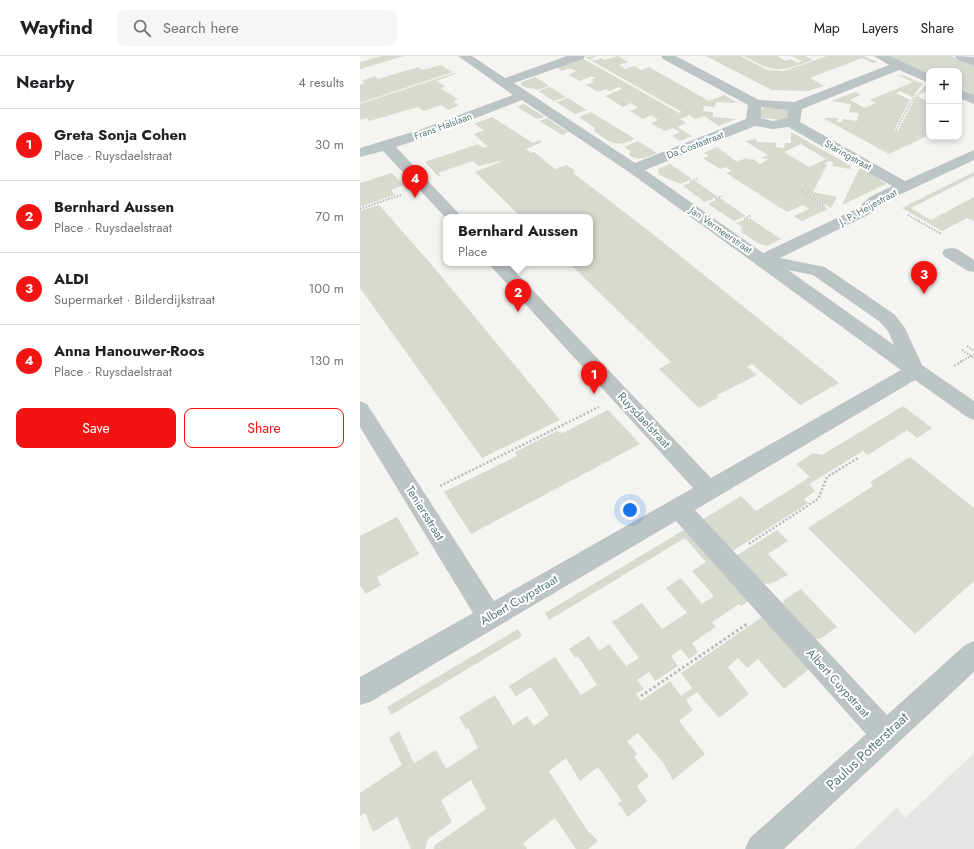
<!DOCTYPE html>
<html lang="en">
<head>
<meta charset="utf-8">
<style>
  body { margin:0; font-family:Jost,sans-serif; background:#f6f6f6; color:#202124 }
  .controls { position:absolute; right:12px; top:12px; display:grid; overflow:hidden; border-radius:8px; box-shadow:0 2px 6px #0003 }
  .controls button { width:36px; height:36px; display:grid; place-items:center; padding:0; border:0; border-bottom:1px solid #e0e0e0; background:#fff; color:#202124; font:20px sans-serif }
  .you { position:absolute; left:270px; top:454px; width:14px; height:14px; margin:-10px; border:3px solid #fff; border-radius:50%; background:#1a73e8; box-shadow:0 0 0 6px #1a73e833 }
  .badge { display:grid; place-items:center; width:26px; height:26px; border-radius:50%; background:#f21413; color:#fff; font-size:13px; font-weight:700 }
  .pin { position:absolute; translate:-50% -33px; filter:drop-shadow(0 1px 2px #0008) }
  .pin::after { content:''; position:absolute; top:21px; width:14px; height:12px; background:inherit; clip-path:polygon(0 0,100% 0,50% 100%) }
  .popup { position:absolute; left:83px; top:158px; width:150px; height:52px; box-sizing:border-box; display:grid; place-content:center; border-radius:8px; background:#fff; filter:drop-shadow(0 1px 3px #0005); font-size:13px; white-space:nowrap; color:#757577 }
  .popup b { font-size:15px; color:#202124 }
  .popup::after { content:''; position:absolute; left:50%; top:100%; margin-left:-8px; border:8px solid transparent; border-top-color:#fff }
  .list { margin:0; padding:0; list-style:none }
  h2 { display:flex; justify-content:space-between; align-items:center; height:52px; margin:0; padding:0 16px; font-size:17px }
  h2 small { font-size:13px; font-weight:400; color:#757577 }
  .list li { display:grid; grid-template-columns:26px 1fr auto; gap:12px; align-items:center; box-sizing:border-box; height:72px; padding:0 16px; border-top:1px solid #e0e0e0 }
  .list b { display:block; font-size:15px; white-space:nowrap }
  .list p { margin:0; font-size:13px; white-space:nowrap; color:#757577 }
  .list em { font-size:13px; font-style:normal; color:#757577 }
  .actions { display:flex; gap:8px; padding:12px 16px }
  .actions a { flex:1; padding:9px 0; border:1px solid #f21413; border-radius:8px; text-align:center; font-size:14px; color:#f21413 }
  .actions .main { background:#f21413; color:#fff }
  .icon { flex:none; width:22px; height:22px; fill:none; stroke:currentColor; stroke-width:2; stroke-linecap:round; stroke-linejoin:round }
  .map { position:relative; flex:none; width:614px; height:793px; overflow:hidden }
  header { display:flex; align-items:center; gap:24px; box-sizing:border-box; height:56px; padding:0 20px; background:#fff; border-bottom:1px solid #e0e0e0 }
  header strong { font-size:19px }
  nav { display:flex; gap:22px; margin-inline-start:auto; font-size:14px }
  .search { width:280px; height:36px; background:#f6f6f6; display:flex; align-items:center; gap:10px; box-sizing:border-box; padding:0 14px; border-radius:8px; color:#757577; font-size:15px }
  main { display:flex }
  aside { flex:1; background:#fff }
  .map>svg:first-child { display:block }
</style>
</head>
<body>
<header>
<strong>Wayfind</strong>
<div class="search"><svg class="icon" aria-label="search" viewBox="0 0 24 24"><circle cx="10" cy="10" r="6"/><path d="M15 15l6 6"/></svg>Search here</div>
<nav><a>Map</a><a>Layers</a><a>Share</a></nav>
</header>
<main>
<aside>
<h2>Nearby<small>4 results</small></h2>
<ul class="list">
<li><span class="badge">1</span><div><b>Greta Sonja Cohen</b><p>Place · Ruysdaelstraat</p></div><em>30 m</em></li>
<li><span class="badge">2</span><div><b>Bernhard Aussen</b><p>Place · Ruysdaelstraat</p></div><em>70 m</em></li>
<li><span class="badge">3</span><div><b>ALDI</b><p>Supermarket · Bilderdijkstraat</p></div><em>100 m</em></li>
<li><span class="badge">4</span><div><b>Anna Hanouwer-Roos</b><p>Place · Ruysdaelstraat</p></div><em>130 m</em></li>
</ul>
<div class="actions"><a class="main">Save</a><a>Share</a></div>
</aside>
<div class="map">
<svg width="614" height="793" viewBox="0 0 614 793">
  <rect width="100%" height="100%" fill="#f5f4f0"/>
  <path fill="#e5e6e4" d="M614,697V793H494L537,751L545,762Z"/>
  <g fill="#d6dacf" fill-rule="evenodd">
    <path d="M21,0H44L0,13V6Z"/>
    <path d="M237,0L230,3L234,5L241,2L244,4L258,0L268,6L259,9L265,13L275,10L281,14L289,11L349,45L364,39L378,47L356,46L355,51L344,50L343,55L353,56V61L376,63L359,70L344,60L335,63L329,59L320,63L326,67L317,71L332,80L320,85L312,80L320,76L313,72L304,75L291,67L298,64L291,59L283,63L270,55L278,52L271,47L263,51L245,40L262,33L259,31L250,35L246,33L238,36L226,29L234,26L231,24L235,22L232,20L220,25L209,19L216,15L210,12L202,15L196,11L222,2L319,57L322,56L225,1Z"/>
    <path d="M346,0H380L407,14L424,15L467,0H504L517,6L513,7L502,2L450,22L464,30L448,35L412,34Z"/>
    <path d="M384,0H417L426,5L430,3L437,7L442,5L432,0H445L453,4C418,16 417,18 384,0Z"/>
    <path d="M530,0H591L614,10V39L599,32V15H569V18Z"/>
    <path d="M81,9L93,16L0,47V29L5,27L2,25L15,20L18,23L58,11L63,14Z"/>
    <path d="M94,17L95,18L76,25L85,30L80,32L98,43L93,46L99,49L89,54L81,49L64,55L58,51L9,65L7,62L0,64V48Z"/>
    <path d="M538,19L545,20L563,28L552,41L540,35L536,37L550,44L534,74L538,75L555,42L565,29L569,31V36L567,35L559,38V41L569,46V79L529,98L463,62H478L477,66H482L483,63L497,65L499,57L489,56L491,48L471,45L495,36L500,39L490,44L505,52L516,47L510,44L553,26Z"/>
    <path d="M175,21L189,30L177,34C171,31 166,33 161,29L162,26Z"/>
    <path d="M190,31L206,41L194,45L178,35Z"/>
    <path d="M208,42L227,54L215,58L196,46Z"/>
    <path d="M164,48L185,61L177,63L157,51Z"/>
    <path d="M407,50L428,54V62L420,64L403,62L400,60L401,54Z"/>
    <path d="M231,56L275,83C254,92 252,87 234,75L235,72L219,61Z"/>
    <path d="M132,61L173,87L180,84L182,86L166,93L171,97L174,96L195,113L207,109L215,115L213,117L289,175L479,327L440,349L392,308L387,311L397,319L357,339L359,341L339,352L299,313L311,306L209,207H230V161H161L115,116L141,106L139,105L119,110L113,105L78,117L81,120H78L65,106L118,88L123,92L128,91L114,78L124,74L114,68Z"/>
    <path d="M187,62L208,76L202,79L180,65Z"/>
    <path d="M431,76L491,110L490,113L472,110L474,107L470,105L464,107L467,109L453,136L477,141L471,152L443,135H441L468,153L442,165L434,160L449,153L443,149L427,156L366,117L371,115L366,111L360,113L343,102L349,100L344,97L357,91L377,106L386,102L389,104L393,103L400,108L409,103L401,102L408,99L385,85L396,83L397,86L416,87V91L424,92L425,87H431ZM441,88L466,103L449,111L424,96Z"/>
    <path d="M278,85L297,97C287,101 279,106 269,99L271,95L264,91Z"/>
    <path d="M310,108L332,123L320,128C313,124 306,123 299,118L298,113Z"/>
    <path d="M502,111L526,128L482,149L499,113Z"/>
    <path d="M614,116V120L551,152L571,164L614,141V165L607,162L582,175L542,152Z"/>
    <path d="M32,117L43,129L31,134L35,139L0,151V127Z"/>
    <path d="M335,125L358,141L345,146L323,130Z"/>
    <path d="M360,142L386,160L374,165L348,148Z"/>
    <path d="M19,149L71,208L200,364L122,402L0,232V155Z"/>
    <path d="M389,162L421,183L407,190L398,187L381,176L382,171L376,167Z"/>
    <path d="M543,350L572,372L557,382L547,374L508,399L503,395L449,428L455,435L444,443L448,447L371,496L342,464L381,440L396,455L450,421L436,408L453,397L462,399Z"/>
    <path d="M248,354L280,388L111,478L84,436L157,400L155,396L197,375L203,377Z"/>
    <path d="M550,401L614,452V525L555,578L448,472L513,430L510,426Z"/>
    <path d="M37,461L59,498L17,521L21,529L6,538L0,529V480Z"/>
    <path d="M329,471L392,543L381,550L379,548L352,566L356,571L332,587L338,596L329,603L321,593L311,600L318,610L295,625L289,616L277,624L284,633L276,638L281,645L310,625L321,640L332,632L321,617L405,559L453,610L424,633L398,603L387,612L378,602L368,611L389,638L359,662L337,636L326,644L333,654L319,665L345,698L313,724L304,708L278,677L267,685L277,698L274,701L289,720L277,730L287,745L268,761L258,747L262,745L238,711L220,725L206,702L189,715L227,774L238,785L228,793H216L195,762L163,787L167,793H74L75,789L126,753L111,724L81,744L92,766L68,783L65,793H51L37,761L13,776L5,757L0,760V737L42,709L29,682L39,675L54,707L76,694L86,713L118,692L108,672L106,673L99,661L135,639L153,669L167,660L174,670L189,659L171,631L156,640L149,630L195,601L221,639L237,629L218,600L215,602L209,593L229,580L239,595L249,588L266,610L279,602L252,566L282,547L302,573L327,557L306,532L321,522L342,548L354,540L332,515L346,506L325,482L189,564L185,557Z"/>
    <path d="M417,474L428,485L408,498L428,519L410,528L400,527L376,500Z"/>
    <path d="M441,533L477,571L460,583L450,584L422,553L424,544Z"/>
    <path d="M158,573L162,580L31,659L27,651Z"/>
  </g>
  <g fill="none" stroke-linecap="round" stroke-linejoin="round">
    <g stroke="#b7bcbd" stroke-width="1.5" stroke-dasharray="1.5 1.5" stroke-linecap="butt">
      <path d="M536,74L555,39"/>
      <path d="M330,126L337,123"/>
    </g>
    <g stroke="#b7bcbd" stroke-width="2" stroke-dasharray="1.5 1.5" stroke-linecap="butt">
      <path d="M442,135L465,150"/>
      <path d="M356,143L362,140"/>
      <path d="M0,153L41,139"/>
      <path d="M548,159L581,178"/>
      <path d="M384,163L391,159"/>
      <path d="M607,290L614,295"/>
      <path d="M602,294L614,302"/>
      <path d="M600,306L614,298"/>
    </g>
    <g stroke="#b7bcbd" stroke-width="2.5" stroke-dasharray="2 2" stroke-linecap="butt">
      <path d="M594,310L602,305"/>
      <path d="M80,430L239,351"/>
      <path d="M389,488L458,443L467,421L498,402"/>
    </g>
    <path stroke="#b7bcbd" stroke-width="3" stroke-dasharray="2.5 2.5" stroke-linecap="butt" d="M281,640L387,568"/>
    <g fill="#bdc4c6" fill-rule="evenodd">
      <path d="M98,0H112L145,22L207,0H225L223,3L154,27L275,107L386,63L388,49L303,3L301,0H316L399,44L434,46L529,9L514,0H530L569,18V27L539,14L442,53L440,66L545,125L614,94V104L522,147L508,159L420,202L465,211L534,258L545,272L562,309L614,345V364L607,361L555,324L335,454L527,659L605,589L614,585V616L424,793H385L390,782L506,678L316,465L10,646L0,649V621L113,557L0,371V345L7,348L134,545L333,432L128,207H147L351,422L541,314L269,116L162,44L69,80L36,91L102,161L86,162L23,95L0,101V92L59,74L153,39ZM403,51L428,54L427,62L413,65L401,62V52ZM395,70L413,73L428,71L532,130L510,141L496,153L403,197L285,114ZM428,214L453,219L520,266L528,275L534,289Z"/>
      <path d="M595,0L614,1V10L597,3Z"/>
      <path d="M599,33L614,39V48L599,42Z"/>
      <path d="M591,192L597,193L614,204V216L608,215L585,201L582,197L585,193Z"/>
    </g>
  </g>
  <g text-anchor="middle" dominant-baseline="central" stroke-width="4" stroke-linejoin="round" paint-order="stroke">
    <g font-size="10" fill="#5d787e" stroke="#fff">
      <text transform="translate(83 70) rotate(-20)">Frans Halslaan</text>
      <text transform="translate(335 89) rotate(-21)">Da Costastraat</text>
      <text transform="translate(488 99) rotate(29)">Staringstraat</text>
      <text transform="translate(508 151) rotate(-29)">J. P. Heijestraat</text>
      <text transform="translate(361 174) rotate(35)">Jan Vermeerstraat</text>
    </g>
    <g font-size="12" fill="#5d787e" stroke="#fff">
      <text transform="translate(284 364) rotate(47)">Ruysdaelstraat</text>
      <text transform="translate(65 457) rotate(58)">Teniersstraat</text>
      <text transform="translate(159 544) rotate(-30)">Albert Cuypstraat</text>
      <text transform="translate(478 627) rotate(48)">Albert Cuypstraat</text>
    </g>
    <g font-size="14" fill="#5d787e" stroke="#fff">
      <text transform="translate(507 695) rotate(-43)">Paulus Potterstraat</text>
    </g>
  </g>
</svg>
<div class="controls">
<button>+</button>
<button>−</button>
</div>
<div class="you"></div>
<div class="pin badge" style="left:234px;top:338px">1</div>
<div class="pin badge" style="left:158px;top:256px">2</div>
<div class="popup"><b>Bernhard Aussen</b>Place</div>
<div class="pin badge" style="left:564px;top:238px">3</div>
<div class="pin badge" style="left:55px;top:142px">4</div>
</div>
</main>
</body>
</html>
